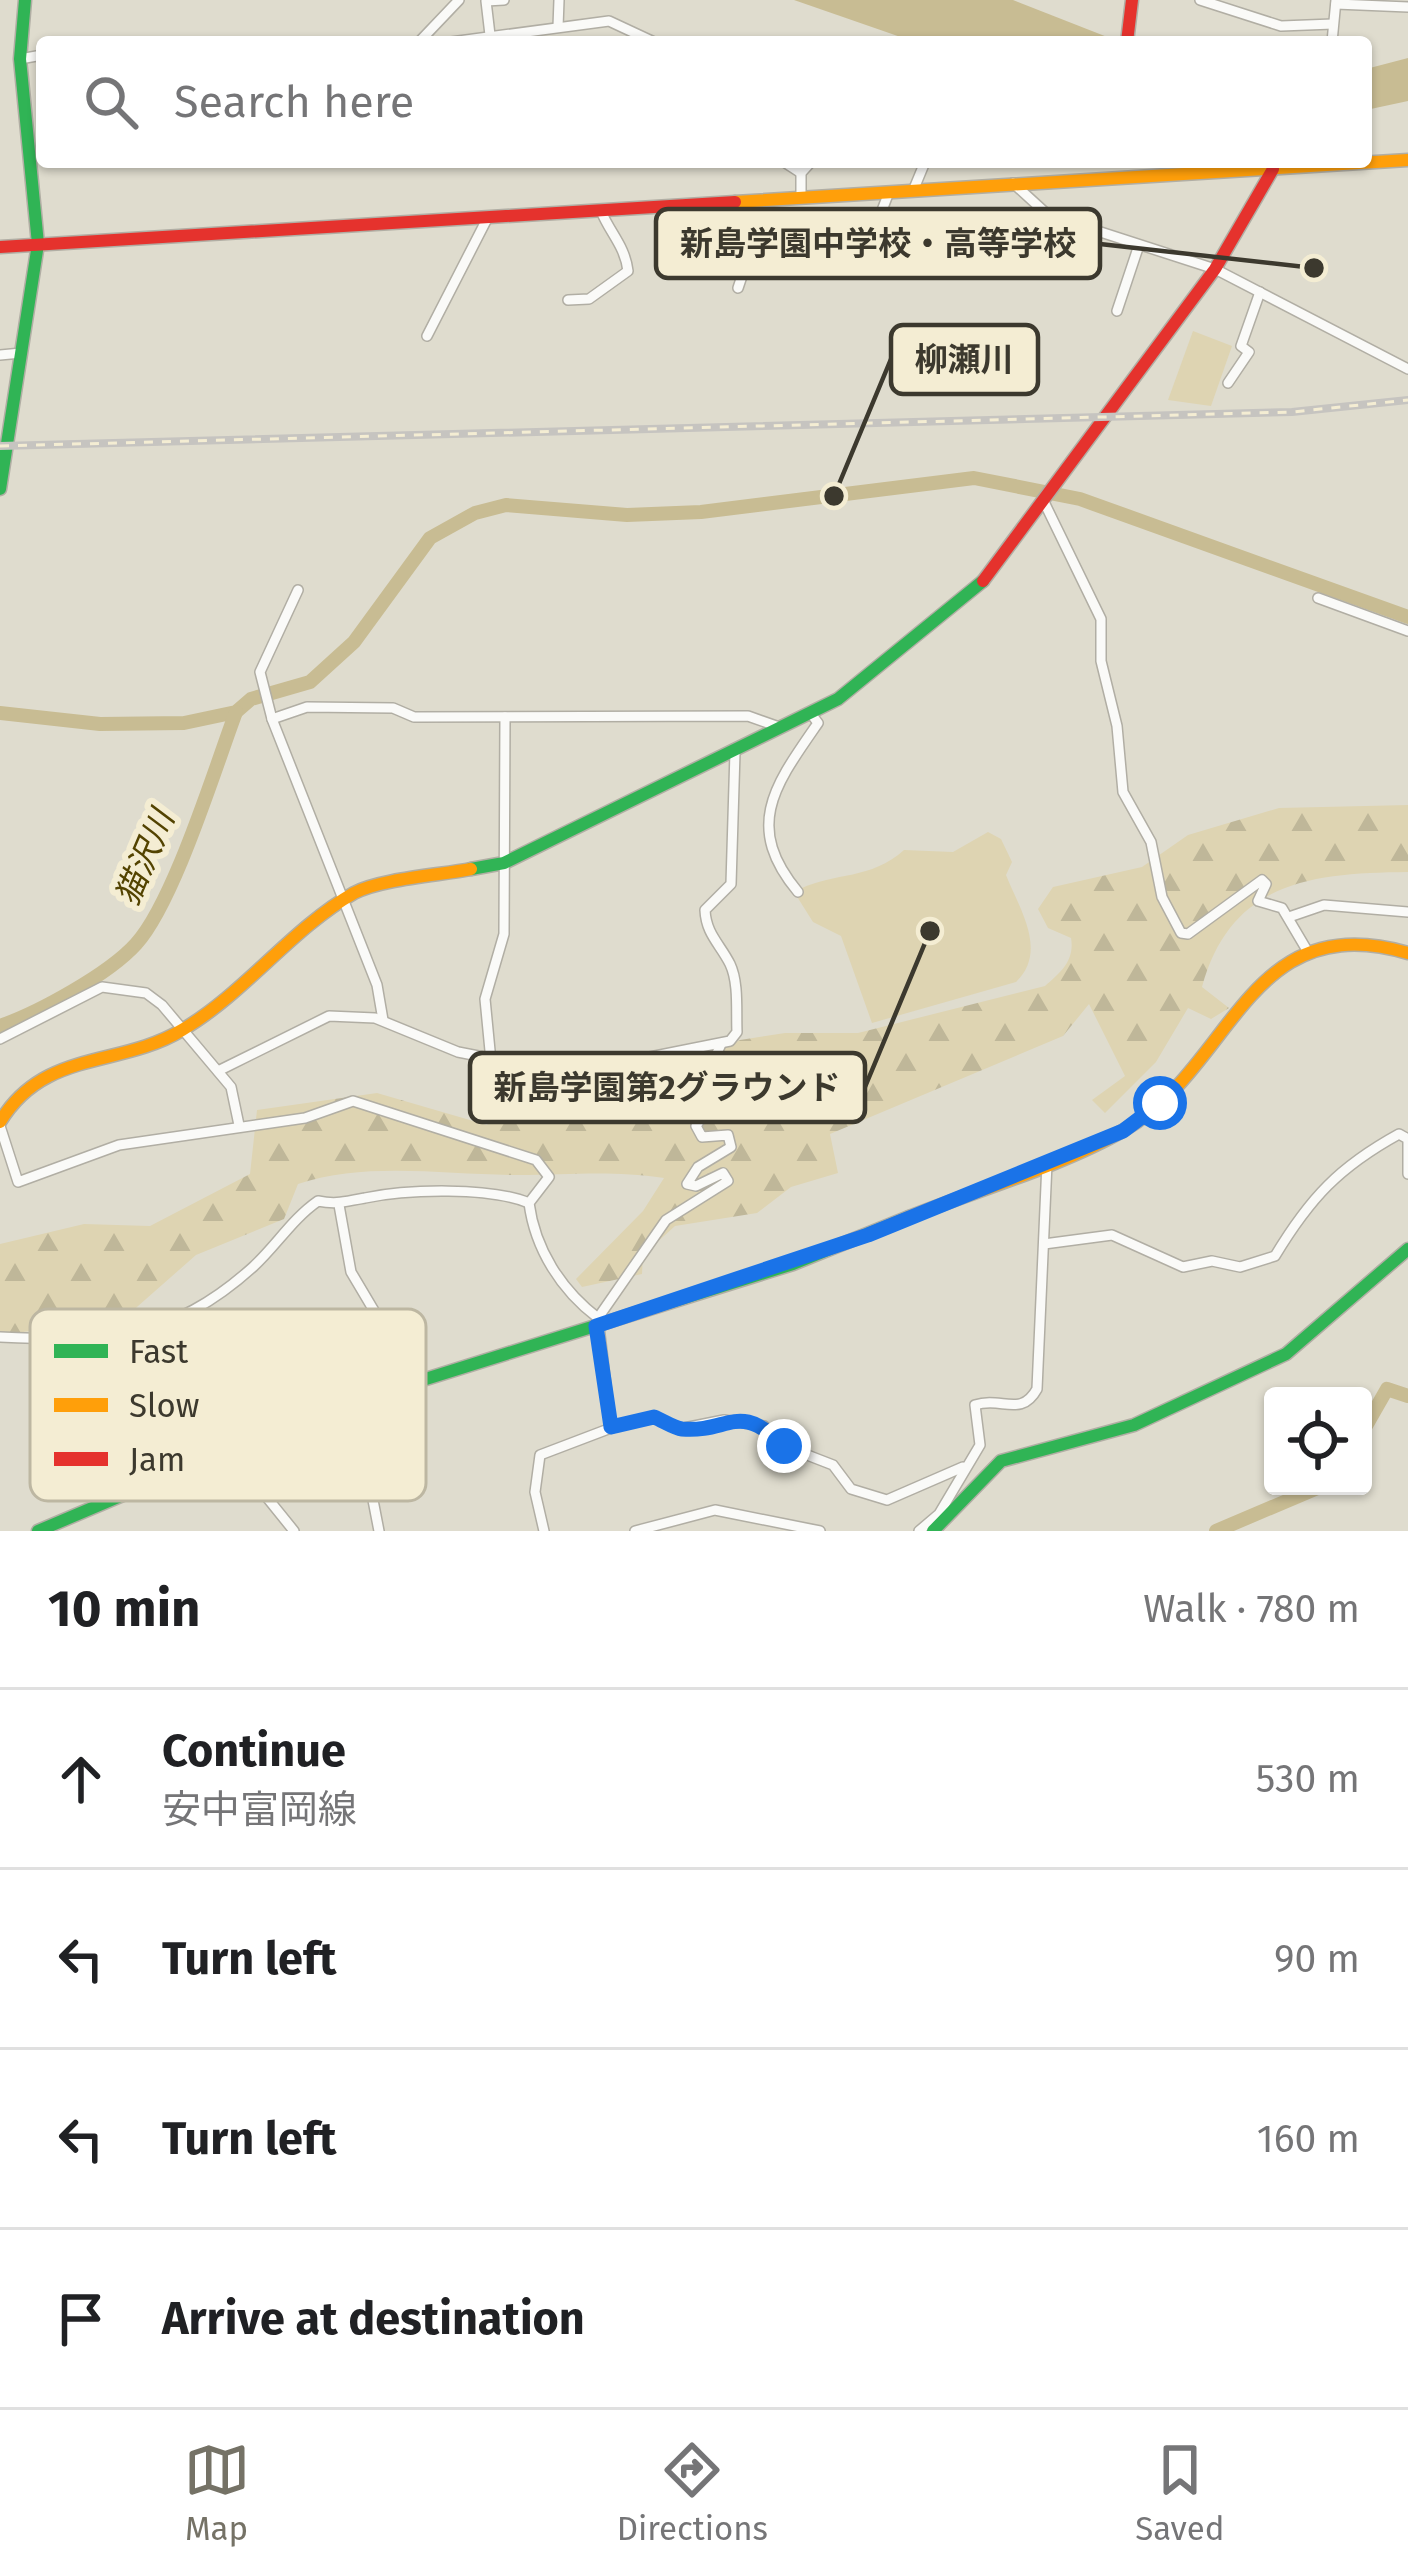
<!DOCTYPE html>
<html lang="en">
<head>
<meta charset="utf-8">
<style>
  body { margin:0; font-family:"Fira Sans","Noto Sans JP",sans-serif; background:#f6f6f6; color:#202124 }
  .controls { position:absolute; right:36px; bottom:36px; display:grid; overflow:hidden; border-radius:12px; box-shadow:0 3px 9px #0004 }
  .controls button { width:108px; height:108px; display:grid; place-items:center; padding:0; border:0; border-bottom:3px solid #e0e0e0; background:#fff; color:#202124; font:60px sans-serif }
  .stop { position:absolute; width:36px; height:36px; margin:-27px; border:9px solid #1a73e8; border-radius:50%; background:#fff }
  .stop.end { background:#1a73e8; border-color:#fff; box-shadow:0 3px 12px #0008 }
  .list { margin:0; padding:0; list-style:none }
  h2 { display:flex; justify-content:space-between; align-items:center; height:156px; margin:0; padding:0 48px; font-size:51px }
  h2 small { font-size:39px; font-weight:400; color:#757577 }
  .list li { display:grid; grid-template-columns:78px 1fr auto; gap:36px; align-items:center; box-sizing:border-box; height:180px; padding:0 48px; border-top:3px solid #e0e0e0 }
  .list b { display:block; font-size:45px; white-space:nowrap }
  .list p { margin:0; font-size:39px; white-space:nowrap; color:#757577 }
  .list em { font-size:39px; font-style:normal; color:#757577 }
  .icon { flex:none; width:66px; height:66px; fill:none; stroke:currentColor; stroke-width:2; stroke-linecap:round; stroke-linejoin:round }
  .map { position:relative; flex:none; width:1408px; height:1531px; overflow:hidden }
  .search { position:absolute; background:#fff; box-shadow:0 3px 9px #0004; left:36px; right:36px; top:36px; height:132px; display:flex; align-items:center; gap:30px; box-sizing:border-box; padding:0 42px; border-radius:12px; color:#757577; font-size:45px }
  .sheet { height:876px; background:#fff }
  nav { display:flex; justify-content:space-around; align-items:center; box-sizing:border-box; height:168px; border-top:3px solid #e0e0e0; background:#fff; font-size:33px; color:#757577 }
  nav a { display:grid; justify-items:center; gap:6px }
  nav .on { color:#757266 }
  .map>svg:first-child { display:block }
</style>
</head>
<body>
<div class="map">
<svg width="1408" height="1531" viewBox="0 0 1408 1531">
  <defs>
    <pattern id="forest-firs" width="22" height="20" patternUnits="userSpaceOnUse" patternTransform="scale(3)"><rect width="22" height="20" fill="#ded4b2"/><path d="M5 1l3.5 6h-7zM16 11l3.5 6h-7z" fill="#bfb799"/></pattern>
  </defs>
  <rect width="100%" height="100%" fill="#dfdcce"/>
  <path fill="url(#forest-firs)" d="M1408,805V872C1312,873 1231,881 1202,987L1229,1008L1211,1019L1188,1008L1156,1062L1105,1113L1092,1100L1125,1076L1089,1004L1063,1036L830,1134L838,1173L791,1187L757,1213L675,1226L643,1255L642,1274L582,1287L576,1279L643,1211L664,1178C609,1170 572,1175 517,1175C445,1175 367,1161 298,1184L284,1219L196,1255L129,1314L0,1336V1244L84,1224L150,1226L250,1174L257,1110L377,1093L487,1125L507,1098L576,1073L702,1058L740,1040L785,1033H858L1045,986C1060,973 1075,961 1071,938L1048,928L1038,909L1053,887L1142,867L1188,835L1279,808Z"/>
  <g fill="#ded4b2">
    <path d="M1193,331L1232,346L1211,406L1168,400Z"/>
    <path d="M988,832L1001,839L1012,862L1006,875C1020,910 1048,951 1016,982L872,1023L841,936L813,922L796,895L800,889C835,872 871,880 904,850L953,852Z"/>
  </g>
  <g fill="#c8bc93">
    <path d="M794,0H1013L1120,42H915Z"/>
    <path d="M1408,58V101L1366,110V69Z"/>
  </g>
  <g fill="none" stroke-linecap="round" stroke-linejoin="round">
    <g stroke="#c8bc93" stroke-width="14">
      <path d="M0,713L100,724L184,723L236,712L251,699L310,682L354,642L430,538L475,513L506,505L627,515L701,512L974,478L1080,499L1408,617"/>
      <path d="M0,1026C38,1013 109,974 136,944C174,902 215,768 236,712"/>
      <path d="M1363,1431L1387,1389L1408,1396"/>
      <path d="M1216,1531L1322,1486"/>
    </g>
    <defs>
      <g id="street">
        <path d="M1200,0L1281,26L1333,24"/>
        <path d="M1336,4L1408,7"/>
        <path d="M558,27L559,0"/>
        <path d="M490,35L486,1L504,0"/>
        <path d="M419,42L459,0"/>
        <path d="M451,42L609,21L654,42"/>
        <path d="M1332,42L1336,0"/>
        <path d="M20,59L42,55"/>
        <path d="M784,162L801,173"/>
        <path d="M1013,183L1048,215L1215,269L1408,369"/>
        <path d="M913,191L925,162"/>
        <path d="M801,197V173L811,162"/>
        <path d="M860,268L889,192"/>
        <path d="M738,288L749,255L765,234L741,202"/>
        <path d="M568,300L589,299L628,271C625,246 610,233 601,211"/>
        <path d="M1117,311L1138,248"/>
        <path d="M427,336L488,217"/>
        <path d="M0,355L21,353"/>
        <path d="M1228,383L1249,352L1241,346L1260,292"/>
        <path d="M1045,504L1101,619V661L1117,726L1123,792L1151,842L1162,897L1181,933L1188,934L1262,880L1266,884L1258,901L1282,908L1308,952"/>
        <path d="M298,590L260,672L272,719L377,985L383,1020"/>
        <path d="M1318,598L1408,631"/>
        <path d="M272,719L307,707L393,708L414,717L748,716L779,727"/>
        <path d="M798,892C743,826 775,785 818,723L812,715"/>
        <path d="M1289,917L1324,905L1408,912"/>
        <path d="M0,1039L102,987L146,993L162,1005L231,1087L239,1125"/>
        <path d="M491,1061L485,999L504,934L505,717"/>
        <path d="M218,1071L329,1016L375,1018L458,1052L545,1069L610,1065L730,1041L737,1032C736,1011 739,983 730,964C720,944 706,934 705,910L731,884L735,752"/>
        <path d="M0,1126L18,1182L119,1145L305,1118L353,1101L536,1160L549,1177L529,1203C535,1249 561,1290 598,1318"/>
        <path d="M339,1205L351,1272L392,1341L402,1384"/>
        <path d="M1044,1244L1112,1235L1183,1267L1212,1261L1240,1267L1275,1256C1310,1198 1339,1167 1399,1134L1408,1139V1174"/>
        <path d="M171,1325L215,1404L227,1448L294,1531"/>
        <path d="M0,1337C105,1342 171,1341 253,1267C276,1246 292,1219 318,1201C338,1205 346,1201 365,1198C408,1189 490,1187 529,1203"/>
        <path d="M611,1428L654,1417L679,1429L724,1420L764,1426L784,1446L833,1465L851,1489L887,1500L963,1467"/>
        <path d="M366,1464L379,1531"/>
        <path d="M544,1531L535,1492L540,1455L611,1428L598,1318L666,1220L728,1181L723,1173L696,1186L687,1184L698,1167L731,1147L728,1135L702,1137L696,1126L717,1094L714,1060L721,1044"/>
        <path d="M635,1531L715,1510L820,1531"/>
        <path d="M919,1531L939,1514L980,1445L975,1405C1001,1396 1021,1418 1037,1389L1047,1163"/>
      </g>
      <g id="fast">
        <path d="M0,489L38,244L20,59L25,0"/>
        <path d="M471,869L504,863L838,699L983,581"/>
        <path d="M38,1531L314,1414L793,1264L909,1217"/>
        <path d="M933,1531L1001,1461L1134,1425L1286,1354L1408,1249"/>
      </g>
      <g id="slow">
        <path d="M735,202L1408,160"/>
        <path d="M0,1122C44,1049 119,1068 182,1030C245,993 291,929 354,893C380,879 440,875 471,869"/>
        <path d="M909,1217C975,1191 1064,1165 1124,1130C1234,1067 1247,906 1408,953"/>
      </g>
      <g id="jam">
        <path d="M1127,42L1132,0"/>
        <path d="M0,247L735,202"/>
        <path d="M983,581L1215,269L1273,169"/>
      </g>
    </defs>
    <use href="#street" stroke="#b1aea4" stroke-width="12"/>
    <use href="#fast" stroke="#b1aea4" stroke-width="15"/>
    <use href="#slow" stroke="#b1aea4" stroke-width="15"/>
    <use href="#jam" stroke="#b1aea4" stroke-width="15"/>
    <use href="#street" stroke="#fafaf8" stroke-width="9"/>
    <use href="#fast" stroke="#30b455" stroke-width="12"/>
    <use href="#slow" stroke="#ff9f0a" stroke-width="12"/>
    <use href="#jam" stroke="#e5322d" stroke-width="12"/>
    <defs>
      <path id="rail" d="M0,446L1292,412L1408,400"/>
    </defs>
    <use href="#rail" stroke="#c6c4c0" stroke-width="8"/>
    <use href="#rail" stroke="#f4edd3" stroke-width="3" stroke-dasharray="9" stroke-linecap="butt"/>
  </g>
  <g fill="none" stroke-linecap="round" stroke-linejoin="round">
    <path stroke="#1a73e8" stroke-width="15" d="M784,1446C738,1400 730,1433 682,1429C674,1428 662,1420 654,1417L611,1427L596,1326L868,1235L1123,1131L1160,1103"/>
  </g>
  <g text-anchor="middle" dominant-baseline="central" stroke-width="12" stroke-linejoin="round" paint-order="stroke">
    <g font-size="33" font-style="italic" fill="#534300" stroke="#f4edd3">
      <text transform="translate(145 858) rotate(-67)">猫沢川</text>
    </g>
  </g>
  <rect x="30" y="1309" width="396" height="192" rx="18" fill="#f4edd3" stroke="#bdb7a2" stroke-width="3"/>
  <rect x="54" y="1344" width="54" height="14" fill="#30b455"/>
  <rect x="54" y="1398" width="54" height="14" fill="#ff9f0a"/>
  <rect x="54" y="1452" width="54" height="14" fill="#e5322d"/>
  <g font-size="33" fill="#3c392e">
    <text x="129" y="1363">Fast</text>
    <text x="129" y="1417">Slow</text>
    <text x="129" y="1471">Jam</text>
  </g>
  <path fill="none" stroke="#3c392e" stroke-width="4.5" d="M1314 268L1100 244M834 496L891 359M930 931L865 1087"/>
  <g fill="#3c392e" stroke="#f4edd3" stroke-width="4.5">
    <circle cx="1314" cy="268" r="12"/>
    <circle cx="834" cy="496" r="12"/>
    <circle cx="930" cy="931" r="12"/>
  </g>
  <g fill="#f4edd3" stroke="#3c392e" stroke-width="4.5">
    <rect x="656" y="209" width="444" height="69" rx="12"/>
    <rect x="891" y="325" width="147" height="69" rx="12"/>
    <rect x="470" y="1053" width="395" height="69" rx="12"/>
  </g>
  <g font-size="33" text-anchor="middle" font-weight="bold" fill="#3c392e">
    <text x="878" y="255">新島学園中学校・高等学校</text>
    <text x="964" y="371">柳瀬川</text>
    <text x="667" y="1099">新島学園第2グラウンド</text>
  </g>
</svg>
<div class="controls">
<button><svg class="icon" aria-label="locate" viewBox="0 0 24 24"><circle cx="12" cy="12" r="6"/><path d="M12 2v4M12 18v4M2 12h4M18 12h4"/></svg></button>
</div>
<div class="stop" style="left:1160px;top:1103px"></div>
<div class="stop end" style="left:784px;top:1446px"></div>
<div class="search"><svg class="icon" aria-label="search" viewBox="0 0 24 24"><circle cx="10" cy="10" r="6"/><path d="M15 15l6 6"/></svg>Search here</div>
</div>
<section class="sheet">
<h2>10 min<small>Walk · 780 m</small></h2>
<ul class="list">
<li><svg class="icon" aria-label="ahead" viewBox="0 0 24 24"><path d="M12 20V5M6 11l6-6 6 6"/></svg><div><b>Continue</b><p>安中富岡線</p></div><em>530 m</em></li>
<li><svg class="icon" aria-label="left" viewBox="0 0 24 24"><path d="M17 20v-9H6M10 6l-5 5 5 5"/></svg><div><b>Turn left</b></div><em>90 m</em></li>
<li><svg class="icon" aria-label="left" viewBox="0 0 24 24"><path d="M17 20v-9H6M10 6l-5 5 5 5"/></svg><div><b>Turn left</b></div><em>160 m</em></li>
<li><svg class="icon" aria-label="arrive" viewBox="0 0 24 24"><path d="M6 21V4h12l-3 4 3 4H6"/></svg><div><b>Arrive at destination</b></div></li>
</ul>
</section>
<nav>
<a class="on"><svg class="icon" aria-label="map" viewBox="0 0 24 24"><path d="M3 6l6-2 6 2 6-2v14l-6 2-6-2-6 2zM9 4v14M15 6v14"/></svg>Map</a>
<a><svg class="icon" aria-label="directions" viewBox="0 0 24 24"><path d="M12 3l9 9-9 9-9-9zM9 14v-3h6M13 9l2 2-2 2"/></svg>Directions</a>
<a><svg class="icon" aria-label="saved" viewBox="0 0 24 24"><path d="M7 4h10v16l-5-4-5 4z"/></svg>Saved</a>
</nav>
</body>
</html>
